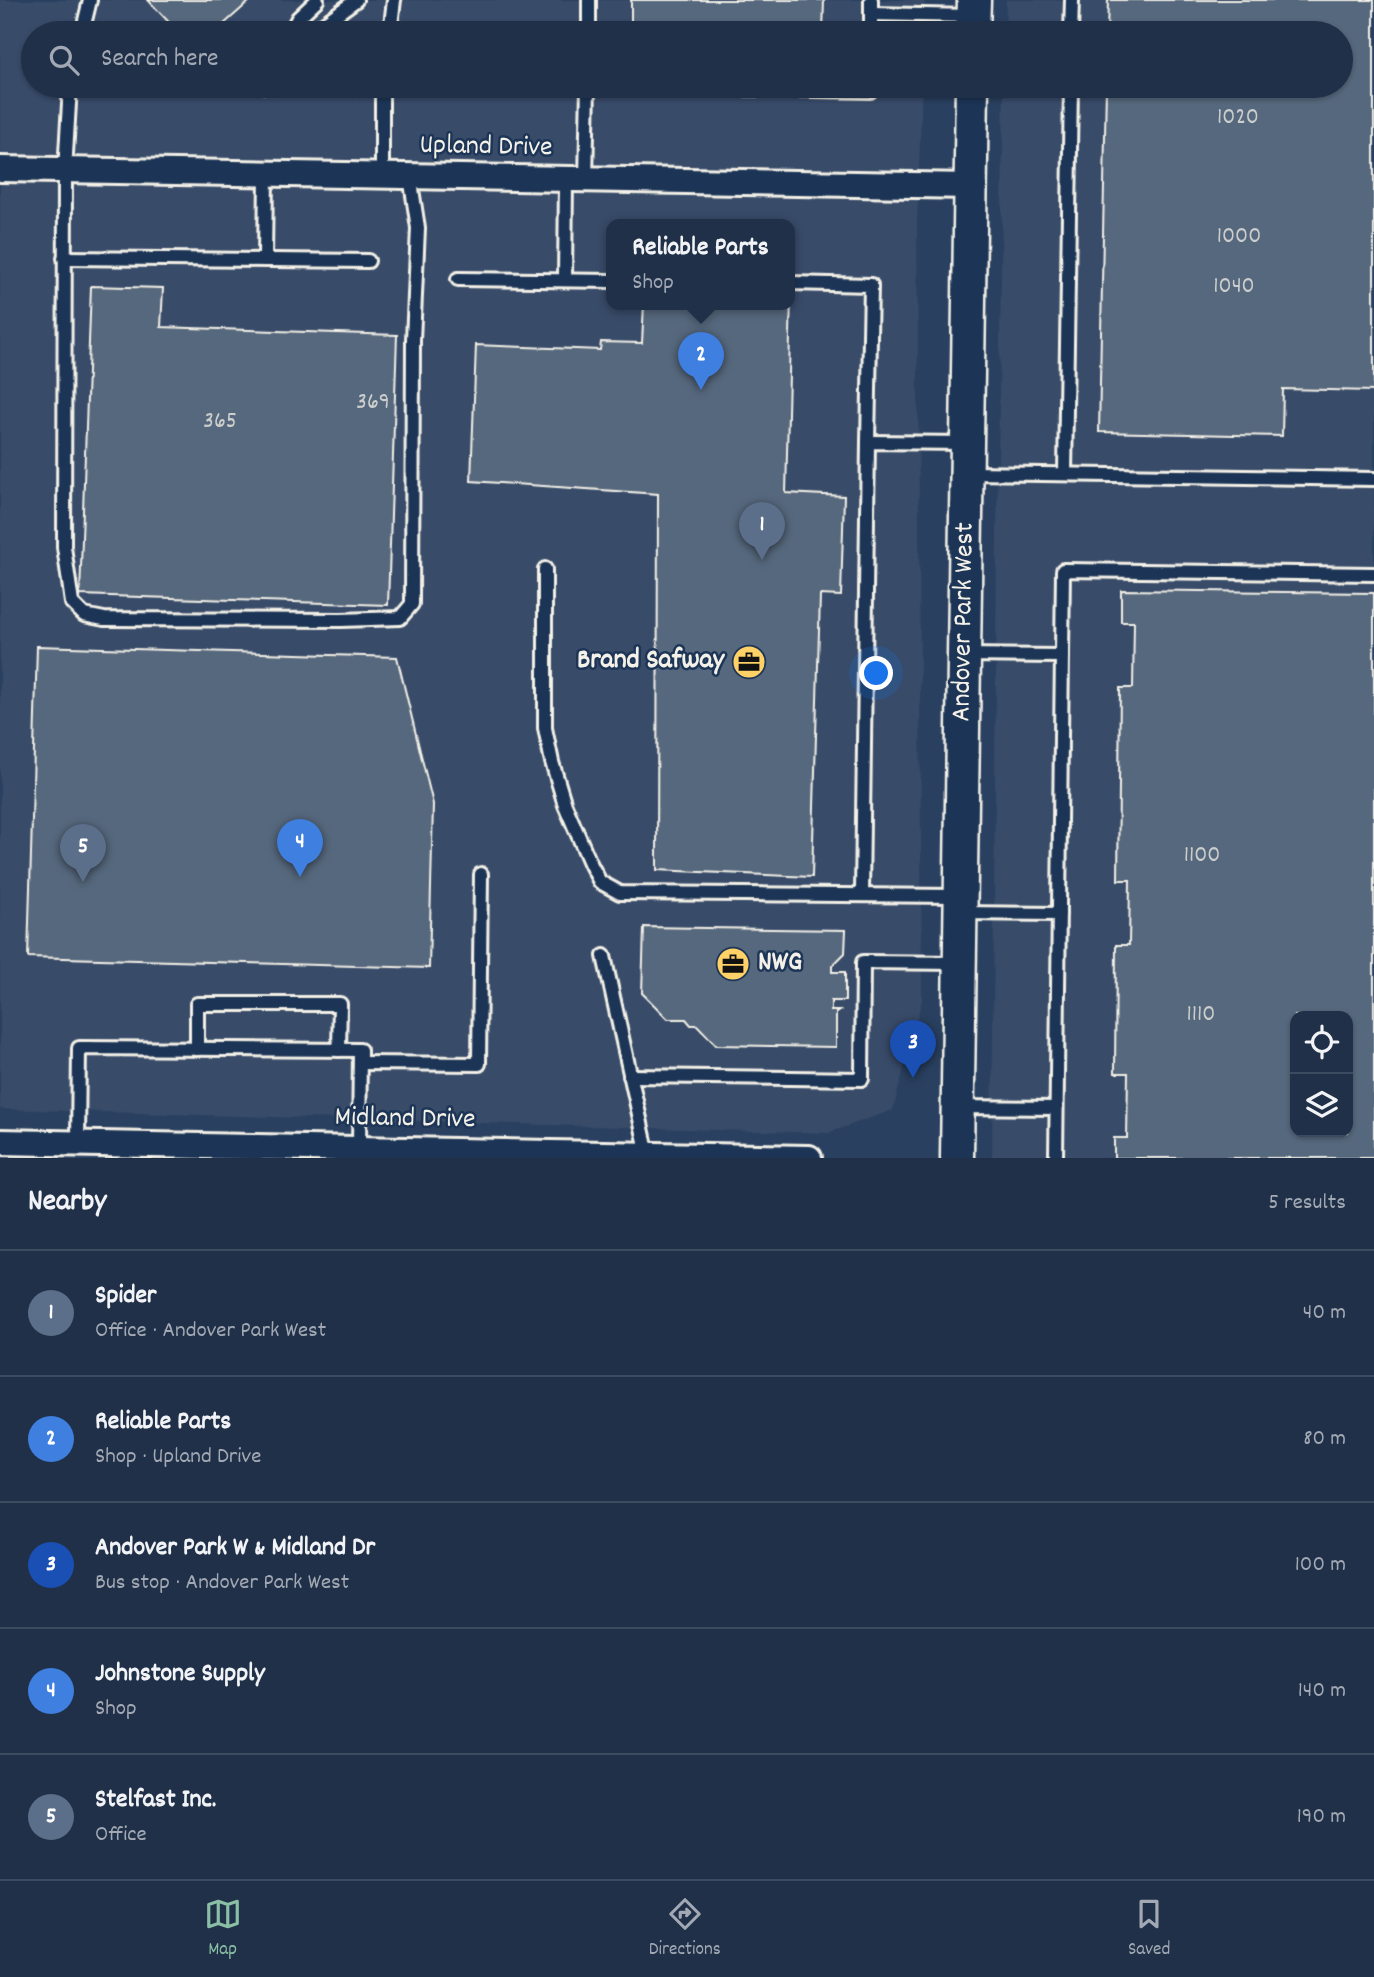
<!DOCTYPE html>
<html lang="en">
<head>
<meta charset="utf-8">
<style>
  body { margin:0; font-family:Dekko,sans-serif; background:#28384f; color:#f1f3f6 }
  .controls { position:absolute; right:21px; bottom:21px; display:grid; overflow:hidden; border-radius:14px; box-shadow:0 2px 5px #0004 }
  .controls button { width:63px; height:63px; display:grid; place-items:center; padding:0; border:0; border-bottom:2px solid #3d4b60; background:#203048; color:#f1f3f6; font:35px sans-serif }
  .you { position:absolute; left:877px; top:674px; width:24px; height:24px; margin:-18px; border:5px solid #fff; border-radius:50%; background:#1a73e8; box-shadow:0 0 0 10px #1a73e833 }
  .badge { display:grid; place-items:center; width:46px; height:46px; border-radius:50%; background:#8abfa5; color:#fff; font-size:23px; font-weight:700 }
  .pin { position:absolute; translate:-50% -58px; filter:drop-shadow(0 2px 4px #0008) }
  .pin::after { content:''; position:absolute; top:37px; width:24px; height:21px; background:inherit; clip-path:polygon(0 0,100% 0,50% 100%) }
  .popup { position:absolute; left:606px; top:219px; width:189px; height:91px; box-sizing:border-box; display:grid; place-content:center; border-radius:14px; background:#203048; filter:drop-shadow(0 2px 5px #0005); font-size:23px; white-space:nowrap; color:#a2a9b4 }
  .popup b { font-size:26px; color:#f1f3f6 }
  .popup::after { content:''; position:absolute; left:50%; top:100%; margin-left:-14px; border:14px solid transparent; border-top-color:#203048 }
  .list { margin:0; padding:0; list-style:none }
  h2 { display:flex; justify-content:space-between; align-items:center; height:91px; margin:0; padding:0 28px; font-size:30px }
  h2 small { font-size:23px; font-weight:400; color:#a2a9b4 }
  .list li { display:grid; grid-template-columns:46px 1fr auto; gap:21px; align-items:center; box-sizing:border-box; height:126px; padding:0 28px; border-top:2px solid #3d4b60 }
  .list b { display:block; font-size:26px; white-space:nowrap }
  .list p { margin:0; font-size:23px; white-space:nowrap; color:#a2a9b4 }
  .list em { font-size:23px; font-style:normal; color:#a2a9b4 }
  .icon { flex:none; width:38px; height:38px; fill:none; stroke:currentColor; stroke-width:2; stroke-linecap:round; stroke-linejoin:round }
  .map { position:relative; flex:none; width:1374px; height:1158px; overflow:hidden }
  .search { position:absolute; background:#203048; box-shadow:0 2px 5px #0004; left:21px; right:21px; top:21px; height:77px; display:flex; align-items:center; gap:18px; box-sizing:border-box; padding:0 24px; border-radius:38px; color:#a2a9b4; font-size:26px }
  .sheet { height:721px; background:#203048 }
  nav { display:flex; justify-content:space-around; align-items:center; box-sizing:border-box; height:98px; border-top:2px solid #3d4b60; background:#203048; font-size:19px; color:#a2a9b4 }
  nav a { display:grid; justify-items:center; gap:4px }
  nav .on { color:#8abfa5 }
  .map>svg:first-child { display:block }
</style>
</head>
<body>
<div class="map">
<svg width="1374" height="1158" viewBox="0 0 1374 1158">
  <rect width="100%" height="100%" fill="#2a4060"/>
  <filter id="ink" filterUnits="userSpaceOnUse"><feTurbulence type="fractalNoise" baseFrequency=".0143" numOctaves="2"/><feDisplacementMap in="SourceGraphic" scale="14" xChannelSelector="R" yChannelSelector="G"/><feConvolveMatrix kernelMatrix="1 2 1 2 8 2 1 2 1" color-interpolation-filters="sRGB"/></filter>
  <g filter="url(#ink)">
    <g fill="#374c69" fill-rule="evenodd">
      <path d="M0,0H925L924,33H33V86H922L917,221L922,1000L893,1110L828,1133L0,1109ZM612,224H790V304H612Z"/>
      <path d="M1006,0H1374V1158H992L997,529L1004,86H1341V33H1005ZM1295,1016H1348V1132H1295Z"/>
    </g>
    <g fill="#56677d" stroke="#f4f1e8" stroke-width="2" fill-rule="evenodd">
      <path d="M148,0H251L214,33H179Z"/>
      <path d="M631,0H824L823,33H631Z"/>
      <path d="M1108,0H1374V391L1283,389L1282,436L1099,432L1106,86H1341V33H1107Z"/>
      <path d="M91,286L163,288L161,327L397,335L388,605L80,595Z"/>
      <path d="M791,295L786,493L844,496L841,596L820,595L812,877L657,870L658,494L471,481L476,345L600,350L601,342L642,343L644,304H790Z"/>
      <path d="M1121,590L1374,593V1158H1114V1138H1127L1128,1073H1115L1116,945H1129L1130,880H1118L1120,688H1133L1134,622H1121ZM1295,1016H1348V1132H1295Z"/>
      <path d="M37,646L397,657L433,804L429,968L28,957Z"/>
      <path d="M644,927L846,930L845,953L832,966V972H845V1001H831V1011H839L836,1013V1047L716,1045L697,1025H691L686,1019H668L642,993Z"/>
    </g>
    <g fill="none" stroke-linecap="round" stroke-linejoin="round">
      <defs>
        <g id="service">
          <path d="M871,14L972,16"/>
          <path d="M82,33L90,0"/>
          <path d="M290,33L298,18L317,0"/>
          <path d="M311,33L356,0"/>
          <path d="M390,33L394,0"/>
          <path d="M589,33V0"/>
          <path d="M871,33V0"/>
          <path d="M1071,33L1072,0"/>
          <path d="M70,86L65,171L64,547L72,603L84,615L104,619L341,620L400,618L412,604L413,340L418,228L410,176"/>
          <path d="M265,86L382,88"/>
          <path d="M588,86L870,91V86"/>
          <path d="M382,176V86"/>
          <path d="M586,180L588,86"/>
          <path d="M64,258L368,261"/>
          <path d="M265,260L266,174"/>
          <path d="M458,279L612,281"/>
          <path d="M565,280L566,179"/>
          <path d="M790,283L871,285L868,442"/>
          <path d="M967,473L1374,479"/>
          <path d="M1065,474L1071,86"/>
          <path d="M545,569V728L552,762L565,805L591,865L600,882L620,893L959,896"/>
          <path d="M965,655L1062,656"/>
          <path d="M862,895L868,442L967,443"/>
          <path d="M961,913L1059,914"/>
          <path d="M604,956L648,1155"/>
          <path d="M197,1049V1004H340L339,1050"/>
          <path d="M360,1063L479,1064L481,874"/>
          <path d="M630,1076L862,1079L863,962L959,963"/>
          <path d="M958,1107L1056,1108"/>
          <path d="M78,1144L79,1048L360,1050L359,1149"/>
          <path d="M1056,1158L1063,570L1374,574"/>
        </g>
        <g id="minor">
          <path d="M0,169L971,186"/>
          <path d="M0,1142L809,1158"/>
        </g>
        <g id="tertiary">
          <path d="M973,33L974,0"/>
          <path d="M957,1158L972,86"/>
        </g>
      </defs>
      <use href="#service" stroke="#f4f1e8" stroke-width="18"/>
      <use href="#minor" stroke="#f4f1e8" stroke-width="30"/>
      <use href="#tertiary" stroke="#f4f1e8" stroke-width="37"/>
      <use href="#service" stroke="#1d3557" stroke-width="12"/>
      <use href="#minor" stroke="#1d3557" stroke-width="24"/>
      <use href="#tertiary" stroke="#1d3557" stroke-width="32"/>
    </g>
  </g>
  <defs>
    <symbol id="office-disc" viewBox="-11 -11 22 22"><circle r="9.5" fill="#ffd166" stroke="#1d3557"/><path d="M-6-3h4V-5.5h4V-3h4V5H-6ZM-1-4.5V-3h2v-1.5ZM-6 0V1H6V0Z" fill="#111"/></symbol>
  </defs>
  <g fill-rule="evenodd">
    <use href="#office-disc" x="730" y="643" width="38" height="38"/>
    <use href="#office-disc" x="714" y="945" width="38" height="38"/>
  </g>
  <g text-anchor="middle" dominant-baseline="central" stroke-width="5" stroke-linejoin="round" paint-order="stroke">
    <g font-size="24" fill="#cccecd">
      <text x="1238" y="118">1020</text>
      <text x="1239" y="237">1000</text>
      <text x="1234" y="287">1040</text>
      <text x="373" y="403">369</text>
      <text x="220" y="422">365</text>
      <text x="1202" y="856">1100</text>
      <text x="1201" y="1015">1110</text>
    </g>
    <g font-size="28" fill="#f4f1e8" stroke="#1d3557">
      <text transform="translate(486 148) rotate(1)">Upland Drive</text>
      <text transform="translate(965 622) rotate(-89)">Andover Park West</text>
      <text transform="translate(405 1120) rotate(1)">Midland Drive</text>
    </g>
    <g font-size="28" font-weight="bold" fill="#f4f1e8" stroke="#1d3557" text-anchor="end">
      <text x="724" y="662">Brand Safway</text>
      <text x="758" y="964" text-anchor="start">NWG</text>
    </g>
  </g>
</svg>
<div class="controls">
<button><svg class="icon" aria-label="locate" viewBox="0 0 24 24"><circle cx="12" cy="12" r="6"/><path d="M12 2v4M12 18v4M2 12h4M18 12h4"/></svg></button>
<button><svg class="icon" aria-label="layers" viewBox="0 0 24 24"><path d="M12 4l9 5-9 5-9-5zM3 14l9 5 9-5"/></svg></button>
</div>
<div class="you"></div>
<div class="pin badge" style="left:762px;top:560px;background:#5c6f8a">1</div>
<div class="pin badge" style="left:701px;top:390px;background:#3f7fe0">2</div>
<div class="popup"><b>Reliable Parts</b>Shop</div>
<div class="pin badge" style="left:913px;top:1078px;background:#1a4fb4">3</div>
<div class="pin badge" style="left:300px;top:877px;background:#3f7fe0">4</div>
<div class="pin badge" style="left:83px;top:882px;background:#5c6f8a">5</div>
<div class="search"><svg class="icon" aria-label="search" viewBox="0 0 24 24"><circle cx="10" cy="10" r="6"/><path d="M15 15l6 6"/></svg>Search here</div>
</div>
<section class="sheet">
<h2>Nearby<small>5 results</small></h2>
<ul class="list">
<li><span class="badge" style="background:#5c6f8a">1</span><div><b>Spider</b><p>Office · Andover Park West</p></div><em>40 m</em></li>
<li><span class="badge" style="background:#3f7fe0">2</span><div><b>Reliable Parts</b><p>Shop · Upland Drive</p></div><em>80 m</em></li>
<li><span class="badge" style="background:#1a4fb4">3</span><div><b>Andover Park W &amp; Midland Dr</b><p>Bus stop · Andover Park West</p></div><em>100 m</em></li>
<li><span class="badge" style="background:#3f7fe0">4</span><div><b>Johnstone Supply</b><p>Shop</p></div><em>140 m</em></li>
<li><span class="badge" style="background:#5c6f8a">5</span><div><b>Stelfast Inc.</b><p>Office</p></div><em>190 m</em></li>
</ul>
</section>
<nav>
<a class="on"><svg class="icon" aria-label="map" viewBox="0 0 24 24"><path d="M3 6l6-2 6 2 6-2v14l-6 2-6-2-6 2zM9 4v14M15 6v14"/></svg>Map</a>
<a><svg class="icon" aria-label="directions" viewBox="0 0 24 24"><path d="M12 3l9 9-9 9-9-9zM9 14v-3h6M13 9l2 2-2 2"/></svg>Directions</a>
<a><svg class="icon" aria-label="saved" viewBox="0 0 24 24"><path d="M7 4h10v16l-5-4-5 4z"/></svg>Saved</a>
</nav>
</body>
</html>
